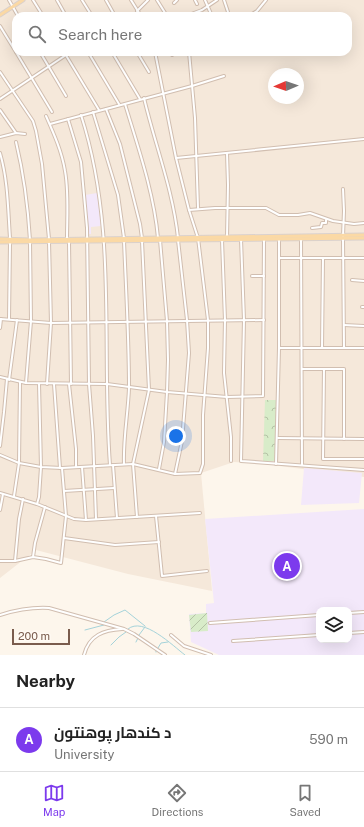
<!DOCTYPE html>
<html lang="en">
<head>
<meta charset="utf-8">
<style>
  body { margin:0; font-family:"Public Sans",Cairo,sans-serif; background:#f2f2f2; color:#222 }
  .controls { position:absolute; right:12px; bottom:12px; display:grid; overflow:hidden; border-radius:8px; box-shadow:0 4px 16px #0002 }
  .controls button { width:36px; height:36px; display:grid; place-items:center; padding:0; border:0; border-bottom:1px solid #e0e0e0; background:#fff; color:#222; font:20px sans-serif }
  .compass { position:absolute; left:268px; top:68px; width:36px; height:36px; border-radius:50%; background:#fff; box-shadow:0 4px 16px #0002; rotate:268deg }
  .scale { position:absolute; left:12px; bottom:10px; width:58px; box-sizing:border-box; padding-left:4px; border:2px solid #7a5c4d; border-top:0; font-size:11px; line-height:14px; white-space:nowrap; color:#7a5c4d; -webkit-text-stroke:3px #fffaf3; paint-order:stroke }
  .you { position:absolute; left:176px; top:436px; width:14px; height:14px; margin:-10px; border:3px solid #fff; border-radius:50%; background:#1a73e8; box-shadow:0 0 0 6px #1a73e833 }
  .badge { display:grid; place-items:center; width:26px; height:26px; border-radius:50%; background:#7c3aed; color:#fff; font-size:13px; font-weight:700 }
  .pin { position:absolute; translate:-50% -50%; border:2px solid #fff; box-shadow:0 1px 4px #0006 }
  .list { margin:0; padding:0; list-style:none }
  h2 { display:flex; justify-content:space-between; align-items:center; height:52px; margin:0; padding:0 16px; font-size:17px }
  h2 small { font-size:13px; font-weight:400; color:#767676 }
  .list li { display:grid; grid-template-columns:26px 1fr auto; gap:12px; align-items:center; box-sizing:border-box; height:64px; padding:0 16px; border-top:1px solid #e0e0e0 }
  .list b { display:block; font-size:15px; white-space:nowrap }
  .list p { margin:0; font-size:13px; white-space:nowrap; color:#767676 }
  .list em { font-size:13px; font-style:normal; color:#767676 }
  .icon { flex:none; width:22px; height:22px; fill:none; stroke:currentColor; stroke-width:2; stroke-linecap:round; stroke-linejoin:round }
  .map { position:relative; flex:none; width:364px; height:655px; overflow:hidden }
  .search { position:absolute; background:#fff; box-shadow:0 4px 16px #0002; left:12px; right:12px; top:12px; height:44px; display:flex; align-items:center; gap:10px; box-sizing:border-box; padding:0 14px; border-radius:12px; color:#767676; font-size:15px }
  .sheet { height:116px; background:#fff }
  nav { display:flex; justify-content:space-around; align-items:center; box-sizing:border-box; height:56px; border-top:1px solid #e0e0e0; background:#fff; font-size:11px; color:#767676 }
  nav a { display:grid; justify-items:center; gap:2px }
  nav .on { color:#7c3aed }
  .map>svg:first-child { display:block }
</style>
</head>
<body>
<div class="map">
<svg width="364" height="655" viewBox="0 0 364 655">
  <defs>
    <pattern id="park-crowns" width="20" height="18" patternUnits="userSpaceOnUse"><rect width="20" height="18" fill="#d8ecc9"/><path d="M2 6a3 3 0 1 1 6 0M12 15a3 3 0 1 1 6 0" fill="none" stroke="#b4c2a5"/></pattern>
    <pattern id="garden-furrows" width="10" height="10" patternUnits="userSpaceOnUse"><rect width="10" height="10" fill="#d8ecc9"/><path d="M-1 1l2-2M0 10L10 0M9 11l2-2" fill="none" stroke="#b4c2a5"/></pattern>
  </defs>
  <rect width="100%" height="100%" fill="#fdf6ec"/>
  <path fill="#f5e8da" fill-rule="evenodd" d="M0,0H364V477L264,464L234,462L201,473L212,591L128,574L36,550L0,578ZM16,16H348V52H16ZM274,74H298V98H274Z"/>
  <g fill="#f3e8fa" fill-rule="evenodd">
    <path d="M97,193L101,226L91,227V234H88L85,195Z"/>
    <path d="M304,468L362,473L359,503L301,505Z"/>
    <path d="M364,509V655H219L191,642L189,614L206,613V604L214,603L205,519ZM319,610H349V640H319Z"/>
  </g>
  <path fill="url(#park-crowns)" d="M265,400H277L275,461H263Z"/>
  <path fill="url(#garden-furrows)" d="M207,613L208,631L191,632L189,615Z"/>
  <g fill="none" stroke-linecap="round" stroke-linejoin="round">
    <g stroke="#a5d3da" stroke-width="1">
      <path d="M104,622L114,615L125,610L145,626"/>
      <path d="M128,629C143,616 173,646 185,655"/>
      <path d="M85,630L104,625"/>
      <path d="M139,635L145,627"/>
      <path d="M136,642L138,638"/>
      <path d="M111,645L119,637L126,632"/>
      <path d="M158,648L161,643L168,642"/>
      <path d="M156,652V651"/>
    </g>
    <defs>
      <g id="minor">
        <path d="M9,0L18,16"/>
        <path d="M33,0L43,16"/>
        <path d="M57,0L66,16"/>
        <path d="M82,0L92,16"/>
        <path d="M106,0L115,16"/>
        <path d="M131,0L141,16"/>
        <path d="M157,0L167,16"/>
        <path d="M195,0L197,4"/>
        <path d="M205,0L208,7"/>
        <path d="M224,0L228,12"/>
        <path d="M174,3L177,0"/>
        <path d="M208,7L212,16"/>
        <path d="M137,11L148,0"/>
        <path d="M186,16L202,10L217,0"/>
        <path d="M249,16L257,11L266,0"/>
        <path d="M0,26L16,52"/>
        <path d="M16,52L52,112"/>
        <path d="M40,52L66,96"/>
        <path d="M64,52L99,110"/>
        <path d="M88,52L119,104"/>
        <path d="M112,52L140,99"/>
        <path d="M137,52L149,72"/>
        <path d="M189,52L195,118L198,208"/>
        <path d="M172,55L177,52"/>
        <path d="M0,72L33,121L36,131L42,164L49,239"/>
        <path d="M144,98C155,145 173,190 178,238"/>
        <path d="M0,99L66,55"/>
        <path d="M125,104C138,147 154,193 158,238"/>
        <path d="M106,109L120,144L140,224L142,238"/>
        <path d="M0,110L16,133"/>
        <path d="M93,112L118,195L124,238"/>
        <path d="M81,115C118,230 101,347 110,465"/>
        <path d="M46,116C54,134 62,152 65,171C69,193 67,217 67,239"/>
        <path d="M68,119L81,162L87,228L89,384L93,436L96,519"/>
        <path d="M50,124L192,86L224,76"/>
        <path d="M0,137L16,133L25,134"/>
        <path d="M16,142C24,175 28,207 30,240"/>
        <path d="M0,153C8,180 8,210 10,238"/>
        <path d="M176,158L364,139"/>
        <path d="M189,210L215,208H266L279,215H298L310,213L333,221L354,224L364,223"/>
        <path d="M312,228L321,227L322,223H326V220"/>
        <path d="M343,236L344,211L343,189"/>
        <path d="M227,237L228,185L227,153"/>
        <path d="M241,239L244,320L241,461L364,470"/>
        <path d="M301,239L302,465"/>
        <path d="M343,239L344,348"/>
        <path d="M222,240L225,320L224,373L231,437V461"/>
        <path d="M69,242L71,384"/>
        <path d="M279,258H364"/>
        <path d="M252,276H264"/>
        <path d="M352,280L364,281"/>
        <path d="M362,307H364"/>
        <path d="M0,319L51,323L264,320"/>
        <path d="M9,319L10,243"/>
        <path d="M344,325L364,326"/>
        <path d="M0,328L1,319"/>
        <path d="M279,348H364"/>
        <path d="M322,348L323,258"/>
        <path d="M302,369H344V439"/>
        <path d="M324,369L323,459H364"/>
        <path d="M0,377L26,383L107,384L167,392L227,397L263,396L264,239"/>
        <path d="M9,380L17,320"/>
        <path d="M26,383L31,321L30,242"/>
        <path d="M47,384L51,323L49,242"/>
        <path d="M54,384L60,468"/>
        <path d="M69,384L76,449V467"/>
        <path d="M278,438L364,439"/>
        <path d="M0,446L4,412L7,379"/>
        <path d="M0,455L19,463L41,467L62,468L133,464L175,474L200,473L203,464V415L208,348V320L198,238L189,210L176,158L155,52"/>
        <path d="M124,464C123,439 128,414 129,388C129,339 126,290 124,241"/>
        <path d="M276,464L279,348V239"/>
        <path d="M113,465L117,518"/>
        <path d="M82,467L86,520"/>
        <path d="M159,469L164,442L167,392L168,360L167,321L160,240"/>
        <path d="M175,474L182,441L189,353L187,320L178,240"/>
        <path d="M64,491L114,488"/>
        <path d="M0,493L37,504L74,519L86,520L200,513"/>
        <path d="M14,496L19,463L20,382"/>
        <path d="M37,504L39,497L41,467L39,384"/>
        <path d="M0,510L3,494"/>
        <path d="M156,516L162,576L207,571"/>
        <path d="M137,517L133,464L149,390L142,241"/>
        <path d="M64,538L115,545L159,542"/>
        <path d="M33,557L35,543L45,507"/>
        <path d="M0,561H15L33,557L46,559L61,563L66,516L62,468"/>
        <path d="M15,561L19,519L23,499"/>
        <path d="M349,613L364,612"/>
        <path d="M0,615C16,610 31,607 49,608L124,629L134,634L165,655"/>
        <path d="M210,623L319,615"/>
        <path d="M349,633L364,632"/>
        <path d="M171,635L184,646L211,655"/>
        <path d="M233,641L319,635"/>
        <path d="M84,655C89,635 104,630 122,629"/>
      </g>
      <g id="major">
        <path d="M0,15L23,0"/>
        <path d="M0,239L30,240L364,235"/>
        <path d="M0,242L364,238"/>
      </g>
    </defs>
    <use href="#minor" stroke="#d1beb0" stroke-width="4"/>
    <use href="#major" stroke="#dad1cd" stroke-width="5"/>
    <use href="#minor" stroke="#fff" stroke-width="2"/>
    <use href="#major" stroke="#fbd9a5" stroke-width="3"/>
  </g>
</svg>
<div class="controls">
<button><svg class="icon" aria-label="layers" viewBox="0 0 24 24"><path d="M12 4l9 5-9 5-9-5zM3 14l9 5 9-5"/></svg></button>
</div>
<svg class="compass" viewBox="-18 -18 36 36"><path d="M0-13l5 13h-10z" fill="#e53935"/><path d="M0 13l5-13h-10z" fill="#767676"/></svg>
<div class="scale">200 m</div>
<div class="you"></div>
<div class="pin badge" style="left:287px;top:566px">A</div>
<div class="search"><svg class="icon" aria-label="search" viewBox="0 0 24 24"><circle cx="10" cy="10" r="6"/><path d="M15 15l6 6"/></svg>Search here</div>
</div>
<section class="sheet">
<h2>Nearby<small></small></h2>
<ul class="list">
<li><span class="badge">A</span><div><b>د کندهار پوهنتون</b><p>University</p></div><em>590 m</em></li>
</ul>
</section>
<nav>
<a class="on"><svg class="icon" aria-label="map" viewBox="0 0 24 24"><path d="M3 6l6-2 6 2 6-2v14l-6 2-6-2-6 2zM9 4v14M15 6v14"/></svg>Map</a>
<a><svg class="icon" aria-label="directions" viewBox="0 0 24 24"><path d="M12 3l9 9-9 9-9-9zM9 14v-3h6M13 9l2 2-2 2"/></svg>Directions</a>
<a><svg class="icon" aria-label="saved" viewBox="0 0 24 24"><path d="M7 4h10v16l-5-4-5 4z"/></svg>Saved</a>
</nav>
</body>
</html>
